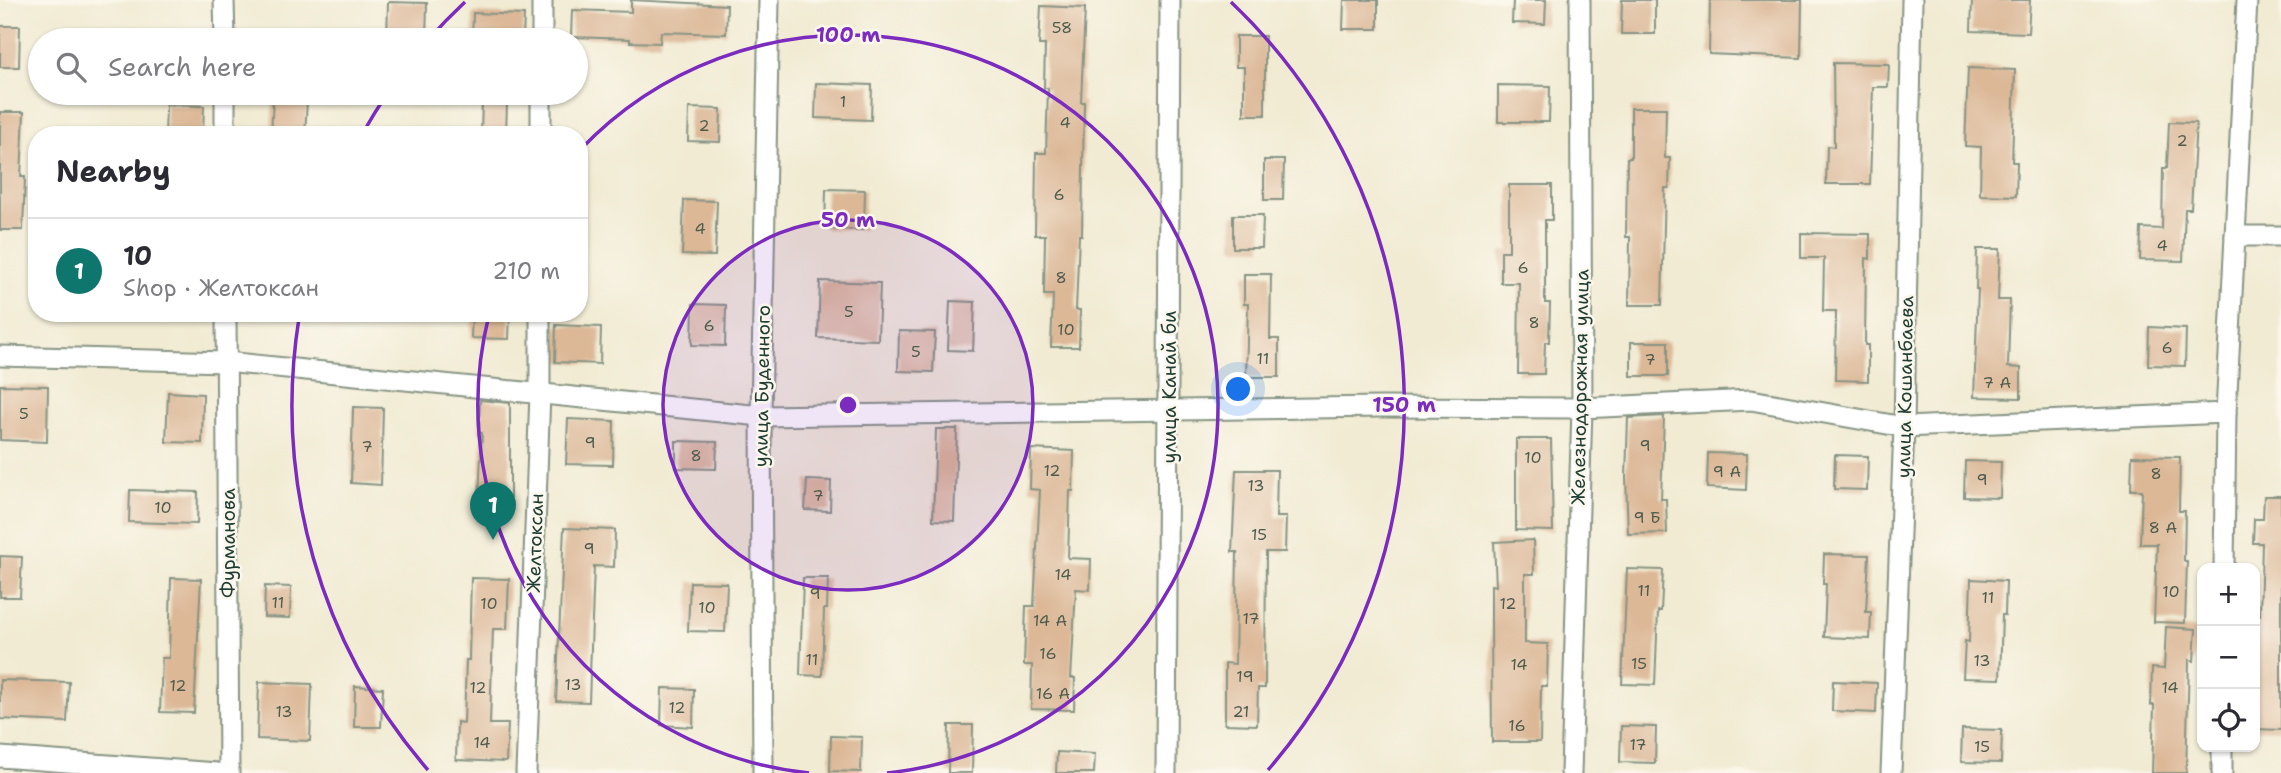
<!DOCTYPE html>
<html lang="en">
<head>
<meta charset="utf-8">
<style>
  body { margin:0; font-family:"Shantell Sans",sans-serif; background:#f7f7f7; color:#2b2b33 }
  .controls { position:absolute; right:21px; bottom:21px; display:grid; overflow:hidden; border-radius:14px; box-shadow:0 2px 5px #0004 }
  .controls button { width:63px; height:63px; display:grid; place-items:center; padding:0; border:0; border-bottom:2px solid #e1e1e2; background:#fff; color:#2b2b33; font:35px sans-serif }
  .you { position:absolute; left:1239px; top:390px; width:24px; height:24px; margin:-18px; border:5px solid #fff; border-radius:50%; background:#1a73e8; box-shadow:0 0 0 10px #1a73e833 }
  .badge { display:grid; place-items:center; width:46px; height:46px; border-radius:50%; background:#0f766e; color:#fff; font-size:23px; font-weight:700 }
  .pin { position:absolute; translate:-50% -58px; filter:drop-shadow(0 2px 4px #0008) }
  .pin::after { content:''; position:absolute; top:37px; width:24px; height:21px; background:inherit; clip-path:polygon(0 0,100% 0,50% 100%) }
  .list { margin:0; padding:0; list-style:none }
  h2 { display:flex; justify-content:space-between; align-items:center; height:91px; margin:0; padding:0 28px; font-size:30px }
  h2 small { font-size:23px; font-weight:400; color:#7c7c81 }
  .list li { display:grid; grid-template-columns:46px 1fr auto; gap:21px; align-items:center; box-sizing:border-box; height:105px; padding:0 28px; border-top:2px solid #e1e1e2 }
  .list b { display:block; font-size:26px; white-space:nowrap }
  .list p { margin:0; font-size:23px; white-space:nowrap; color:#7c7c81 }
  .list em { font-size:23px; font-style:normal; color:#7c7c81 }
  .icon { flex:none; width:38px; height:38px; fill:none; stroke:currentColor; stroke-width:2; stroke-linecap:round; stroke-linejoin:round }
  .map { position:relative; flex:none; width:2281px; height:773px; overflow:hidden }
  .search { position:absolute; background:#fff; box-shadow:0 2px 5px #0004; left:28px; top:28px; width:560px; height:77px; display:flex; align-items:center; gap:18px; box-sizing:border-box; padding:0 24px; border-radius:38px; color:#7c7c81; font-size:26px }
  .panel { position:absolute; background:#fff; box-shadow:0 2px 5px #0004; left:28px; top:126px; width:560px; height:196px; border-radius:28px }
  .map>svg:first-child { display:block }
</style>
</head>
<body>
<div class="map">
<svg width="2281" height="773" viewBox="0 0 2281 773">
  <rect width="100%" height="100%" fill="#fbf7ec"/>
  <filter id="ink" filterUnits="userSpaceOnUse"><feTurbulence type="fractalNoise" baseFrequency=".0143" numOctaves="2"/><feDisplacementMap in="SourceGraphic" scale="14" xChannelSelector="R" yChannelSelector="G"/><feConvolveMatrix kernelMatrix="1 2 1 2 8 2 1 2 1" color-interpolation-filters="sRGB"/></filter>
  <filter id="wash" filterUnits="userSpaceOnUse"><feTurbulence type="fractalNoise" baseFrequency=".00686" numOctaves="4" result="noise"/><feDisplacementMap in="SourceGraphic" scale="28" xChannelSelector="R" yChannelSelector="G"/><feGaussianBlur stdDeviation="1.57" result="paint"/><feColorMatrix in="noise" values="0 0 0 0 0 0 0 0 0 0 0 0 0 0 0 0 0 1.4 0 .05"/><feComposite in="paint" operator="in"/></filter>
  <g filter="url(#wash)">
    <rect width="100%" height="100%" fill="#f1ebd3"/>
    <g id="blocks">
      <g fill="#dcb897">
        <path d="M631,0L727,5L726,34L661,32L660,43L630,42V39L571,37L572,10L631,12Z"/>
        <path d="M1344,0H1378V29H1343Z"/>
        <path d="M1513,0H1546L1545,24L1512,23Z"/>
        <path d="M1622,0H1655V34H1621Z"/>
        <path d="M1710,0H1802L1801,58L1709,54Z"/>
        <path d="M1972,0H2030L2028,33L1971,31Z"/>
        <path d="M388,2L427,3L426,40H387Z"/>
        <path d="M1041,6L1085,8L1081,102H1084L1082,235H1079L1076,310H1080L1079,347H1051L1053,295H1044L1045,235H1035L1036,153H1046L1048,88H1044L1045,45H1039Z"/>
        <path d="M473,13L524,15L523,40H472Z"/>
        <path d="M0,26H20L19,67H0Z"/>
        <path d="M1236,36H1265V115H1244V67H1236Z"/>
        <path d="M1833,63L1889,64L1888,87H1873L1870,184H1826L1827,146L1834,147Z"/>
        <path d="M1968,68L2015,70L2012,162H2017L2016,196L1980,195L1981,147L1965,146Z"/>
        <path d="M816,83L872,85L871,120L815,118Z"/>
        <path d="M1498,85L1550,86L1549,122H1498Z"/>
        <path d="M273,99L307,101L305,135H271Z"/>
        <path d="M482,102L507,103L506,134L481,133Z"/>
        <path d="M166,105L204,106L203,135H165Z"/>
        <path d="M689,108L721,109L720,142L688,141Z"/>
        <path d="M1631,108H1666L1665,158H1670L1669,188H1665L1662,305H1629L1630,237H1626L1627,158H1631Z"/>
        <path d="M0,112H24L21,177H25L23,230H0Z"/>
        <path d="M2169,122L2196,123L2191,209H2185L2183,261L2140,260L2141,228L2162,229L2163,168H2167Z"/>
        <path d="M1264,160H1284L1283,200H1264Z"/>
        <path d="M1509,185H1552V220H1545V303H1550L1549,342H1545L1544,374H1518L1519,283H1501V251H1509Z"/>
        <path d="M826,189L865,190L864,230L825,229Z"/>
        <path d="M684,200L717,201L715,256L682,255Z"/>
        <path d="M1233,215H1263L1262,248H1233Z"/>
        <path d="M1801,233L1870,234V259L1866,258L1865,345H1868V381L1835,380L1836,311H1823L1824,258H1801Z"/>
        <path d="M1977,249H2000L1998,300H2010L2008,367L2021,368V398L1974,397L1978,289H1976Z"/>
        <path d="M1244,274H1271L1270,339H1279V377H1246L1248,304H1244Z"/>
        <path d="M820,281L880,283L878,340L818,338Z"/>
        <path d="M950,301L975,302L973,351L948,350Z"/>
        <path d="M693,304L726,305L725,346L692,345Z"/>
        <path d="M472,313H510L509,339L471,338Z"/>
        <path d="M556,325L601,327L600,364L555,362Z"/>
        <path d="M2149,327L2186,329L2185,366L2148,365Z"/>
        <path d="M899,331L935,332L933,372L898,371Z"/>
        <rect x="1631" y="342" width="37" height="34"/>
        <path d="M0,385L48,386L47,442L0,440Z"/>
        <path d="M168,392L203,394L202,443L166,442Z"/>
        <path d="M480,400L510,403V498L479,497L482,433H479Z"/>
        <path d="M353,407L383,408L381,485L351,483Z"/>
        <path d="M1664,416L1661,499H1666L1667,533L1628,534L1626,477L1628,418Z"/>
        <path d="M568,419L614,421L613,465L566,464Z"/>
        <path d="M936,429H957L954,521L933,520Z"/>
        <path d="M1516,439H1551L1553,531L1516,530Z"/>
        <path d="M676,441L717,442L716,469L676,468Z"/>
        <path d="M1031,449L1074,451L1073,491H1070L1068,558L1091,559L1090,590L1076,589L1071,678H1075L1074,710L1031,709L1032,665H1024L1026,606H1034L1040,490L1030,489Z"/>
        <path d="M1708,453L1747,454L1746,490L1707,488Z"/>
        <path d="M1835,455L1868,456L1867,490L1834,489Z"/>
        <path d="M2132,456L2180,457L2179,511H2185L2184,561H2187L2185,623L2154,622L2157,544H2140L2142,490H2131Z"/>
        <path d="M1965,461L2001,462L2000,498L1964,497Z"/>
        <path d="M1236,470H1277L1276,517H1286L1285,552H1266L1265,688H1258L1257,725L1225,724V663L1235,664L1237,552H1232Z"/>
        <path d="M807,480L831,481L830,511L805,510Z"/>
        <path d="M130,490L198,492L197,524L129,522Z"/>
        <path d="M2264,496H2281V730L2255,729V615H2260L2262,543H2253L2254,519H2263Z"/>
        <path d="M564,528L615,530L614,567L594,566L589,702L556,701Z"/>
        <path d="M1533,540L1534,574H1525V643L1548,644L1547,686H1541L1540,742H1492L1491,620V585L1496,586L1494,542Z"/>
        <path d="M1824,554L1869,555L1866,612H1871L1870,639L1824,637L1826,584H1823Z"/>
        <path d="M0,556L22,557L20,597H0Z"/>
        <path d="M1627,569L1663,570L1661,611H1658L1655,685L1622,684Z"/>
        <path d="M171,578L201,579L194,713L160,712L162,658H169Z"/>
        <path d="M471,578L509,579L507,629H493L490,724H508L506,762L456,760L457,722L464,723L466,660H469Z"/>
        <path d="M803,578H828L827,609H824L822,676L800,675Z"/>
        <path d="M1971,579L2006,581L2005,615H2002L2000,679L1963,678L1965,641L1969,642Z"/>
        <path d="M690,582L727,583L725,632L688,631Z"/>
        <path d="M265,586L291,587L290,618L264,617Z"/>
        <path d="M2166,627L2196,629L2194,661L2189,660L2186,773H2152L2154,705H2151L2152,668L2164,669Z"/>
        <path d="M0,680L69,682L67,722L0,719Z"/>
        <path d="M1833,681L1877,683L1876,713L1832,711Z"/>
        <path d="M259,682L312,684L310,741L257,739Z"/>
        <path d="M355,686L383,688L381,727H354Z"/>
        <path d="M662,688L694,689L693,727L661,725Z"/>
        <path d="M949,725H973L972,773H948Z"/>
        <path d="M1621,726L1656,727L1655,763L1620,762Z"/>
        <path d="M1962,729L2002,730L2001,763L1961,762Z"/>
        <path d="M831,736L862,737L861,772L830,771Z"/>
        <path d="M1057,752L1095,754L1094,773H1056Z"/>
      </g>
    </g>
  </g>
  <g filter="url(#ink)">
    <use href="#blocks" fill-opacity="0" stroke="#889484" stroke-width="2"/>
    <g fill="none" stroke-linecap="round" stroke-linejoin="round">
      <defs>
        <g id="street">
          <path d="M224,0L225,40"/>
          <path d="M542,40V0"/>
          <path d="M225,93V135"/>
          <path d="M541,135V93"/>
          <path d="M2235,236H2281"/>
          <path d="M226,313L229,773"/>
          <path d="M0,356L226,362L761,416L1381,407L1582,408L1751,400L1904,427L2226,413"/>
          <path d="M2224,568L2226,413L2247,0"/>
          <path d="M0,757L217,773"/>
          <path d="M526,773L540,393V313"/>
          <path d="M763,773L761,416L769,0"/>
          <path d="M1166,773L1170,0"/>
          <path d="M1571,773L1582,408L1580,0"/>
          <path d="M1891,773L1904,427L1912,0"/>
          <path d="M2222,773V747"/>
        </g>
      </defs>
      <use href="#street" stroke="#889484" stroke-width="23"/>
      <use href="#street" stroke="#fff" stroke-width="19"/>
    </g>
  </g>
  <circle cx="848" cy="405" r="185" fill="#7b2cbf" fill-opacity=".12"/>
  <g fill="none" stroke="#7b2cbf" stroke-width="3.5">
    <circle cx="848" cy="405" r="185"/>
    <path d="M809 773A370 370 0 0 1 489 315M580 150A370 370 0 1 1 887 773"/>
    <path d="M428 770A556 556 0 0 1 299 318M364 131A556 556 0 0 1 387 94M428 40A556 556 0 0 1 465 2M1231 2A556 556 0 0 1 1268 770"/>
  </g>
  <g text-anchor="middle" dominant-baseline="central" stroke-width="5" stroke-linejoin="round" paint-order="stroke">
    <g font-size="16" fill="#4e5c4d">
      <text x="1062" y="27">58</text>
      <text x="843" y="101">1</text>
      <text x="1065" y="122">4</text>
      <text x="704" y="125">2</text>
      <text x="2182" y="140">2</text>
      <text x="1059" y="194">6</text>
      <text x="700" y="228">4</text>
      <text x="2162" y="245">4</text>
      <text x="1523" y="267">6</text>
      <text x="1061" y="277">8</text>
      <text x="849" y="311">5</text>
      <text x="1534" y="322">8</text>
      <text x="709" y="325">6</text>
      <text x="1066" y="329">10</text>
      <text x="2167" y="347">6</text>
      <text x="916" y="351">5</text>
      <text x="1263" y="358">11</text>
      <text x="1650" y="359">7</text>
      <text x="1997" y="382">7 А</text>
      <text x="24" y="413">5</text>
      <text x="590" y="442">9</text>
      <text x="1645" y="445">9</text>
      <text x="367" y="446">7</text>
      <text x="696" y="455">8</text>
      <text x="1533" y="457">10</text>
      <text x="1052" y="470">12</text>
      <text x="1727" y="471">9 А</text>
      <text x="2156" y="473">8</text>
      <text x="1982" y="479">9</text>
      <text x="1256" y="485">13</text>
      <text x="818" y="495">7</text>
      <text x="163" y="507">10</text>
      <text x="1647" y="517">9 Б</text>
      <text x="2163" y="527">8 А</text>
      <text x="1259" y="534">15</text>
      <text x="589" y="548">9</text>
      <text x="1063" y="574">14</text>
      <text x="1644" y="590">11</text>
      <text x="2171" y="591">10</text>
      <text x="815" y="593">9</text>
      <text x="1988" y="597">11</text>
      <text x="278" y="602">11</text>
      <text x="489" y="603">10</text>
      <text x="1508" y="603">12</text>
      <text x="707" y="607">10</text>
      <text x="1251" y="618">17</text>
      <text x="1050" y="620">14 А</text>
      <text x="1048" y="653">16</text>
      <text x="812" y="659">11</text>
      <text x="1982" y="660">13</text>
      <text x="1639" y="663">15</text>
      <text x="1519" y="664">14</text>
      <text x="1245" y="676">19</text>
      <text x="573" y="684">13</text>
      <text x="178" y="685">12</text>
      <text x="478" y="687">12</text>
      <text x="2170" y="687">14</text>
      <text x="1053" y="693">16 А</text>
      <text x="677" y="707">12</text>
      <text x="284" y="711">13</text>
      <text x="1241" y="711">21</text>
      <text x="1517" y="725">16</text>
      <text x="482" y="742">14</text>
      <text x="1638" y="744">17</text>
      <text x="1982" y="746">15</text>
    </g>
    <g font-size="19" fill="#1f3d34" stroke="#fbf7ec">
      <text transform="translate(762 386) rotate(-89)">улица Буденного</text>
      <text transform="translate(1169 387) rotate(-90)">улица Канай би</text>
      <text transform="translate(1580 387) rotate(-89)">Железнодорожная улица</text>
      <text transform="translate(1905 387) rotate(-89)">улица Кошанбаева</text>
      <text transform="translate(228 543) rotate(-90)">Фурманова</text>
      <text transform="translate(535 543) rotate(-88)">Желтоксан</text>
    </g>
  </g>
  <circle cx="848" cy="405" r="10" fill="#7b2cbf" stroke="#fbf7ec" stroke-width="3.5"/>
  <g font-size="21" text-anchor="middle" font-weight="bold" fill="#7b2cbf" stroke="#fbf7ec" stroke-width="5" stroke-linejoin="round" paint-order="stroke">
    <text x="848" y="42">100 m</text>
    <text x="848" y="227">50 m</text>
    <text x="1404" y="412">150 m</text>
  </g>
</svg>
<div class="controls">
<button>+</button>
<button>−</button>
<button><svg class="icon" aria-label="locate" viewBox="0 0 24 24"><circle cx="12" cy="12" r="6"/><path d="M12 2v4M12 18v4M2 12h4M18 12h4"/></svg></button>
</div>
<div class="you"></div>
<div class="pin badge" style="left:493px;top:540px">1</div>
<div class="search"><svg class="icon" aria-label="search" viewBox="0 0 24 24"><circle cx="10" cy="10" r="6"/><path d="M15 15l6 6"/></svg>Search here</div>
<section class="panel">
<h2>Nearby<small></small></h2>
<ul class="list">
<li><span class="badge">1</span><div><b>10</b><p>Shop · Желтоксан</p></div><em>210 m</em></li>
</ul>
</section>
</div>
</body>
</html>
